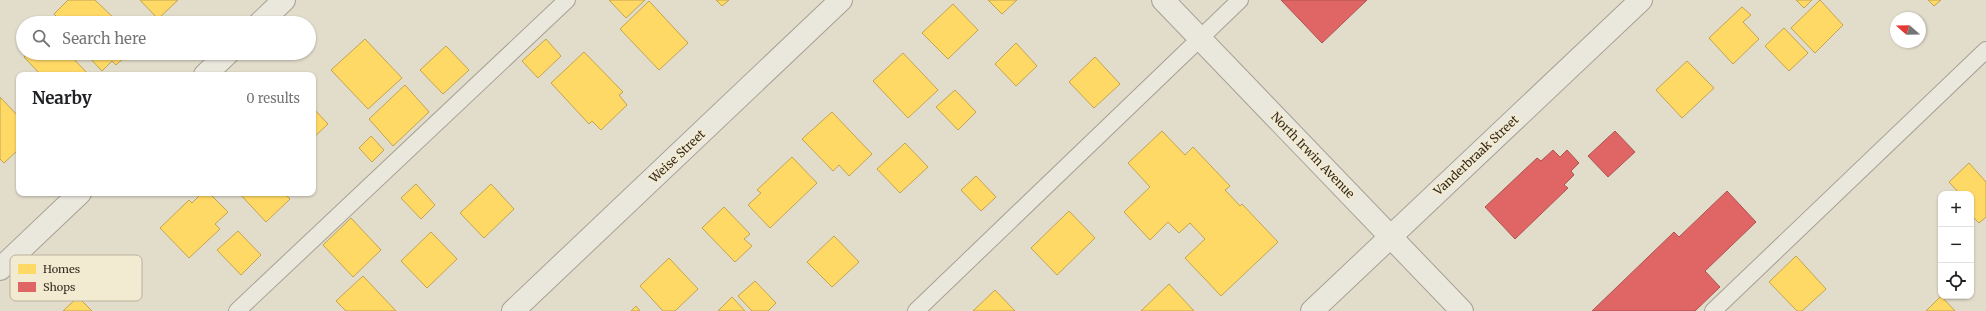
<!DOCTYPE html>
<html lang="en">
<head>
<meta charset="utf-8">
<style>
  body { margin:0; font-family:Merriweather,serif; background:#f2f2f2; color:#202124 }
  .controls { position:absolute; right:12px; bottom:12px; display:grid; overflow:hidden; border-radius:8px; box-shadow:0 1px 3px #0004 }
  .controls button { width:36px; height:36px; display:grid; place-items:center; padding:0; border:0; border-bottom:1px solid #e0e0e0; background:#fff; color:#202124; font:20px sans-serif }
  .compass { position:absolute; left:1890px; top:12px; width:36px; height:36px; border-radius:50%; background:#fff; box-shadow:0 1px 3px #0004; rotate:290deg }
  .list { margin:0; padding:0; list-style:none }
  h2 { display:flex; justify-content:space-between; align-items:center; height:52px; margin:0; padding:0 16px; font-size:17px }
  h2 small { font-size:13px; font-weight:400; color:#757577 }
  .icon { flex:none; width:22px; height:22px; fill:none; stroke:currentColor; stroke-width:2; stroke-linecap:round; stroke-linejoin:round }
  .map { position:relative; flex:none; width:1986px; height:311px; overflow:hidden }
  .search { position:absolute; background:#fff; box-shadow:0 1px 3px #0004; left:16px; top:16px; width:300px; height:44px; display:flex; align-items:center; gap:10px; box-sizing:border-box; padding:0 14px; border-radius:22px; color:#757577; font-size:15px }
  .panel { position:absolute; background:#fff; box-shadow:0 1px 3px #0004; left:16px; top:72px; width:300px; height:124px; border-radius:8px }
  .map>svg:first-child { display:block }
</style>
</head>
<body>
<div class="map">
<svg width="1986" height="311" viewBox="0 0 1986 311">
  <rect width="100%" height="100%" fill="#e2dccb"/>
  <g fill="#ffd966" stroke="#c2a450">
    <path d="M68,0H95L119,23H63L54,14Z"/>
    <path d="M140,0H178L158,19Z"/>
    <path d="M609,0H645L626,18Z"/>
    <path d="M716,0H729L722,6Z"/>
    <path d="M988,0H1017L1002,14Z"/>
    <path d="M1796,0H1812L1804,8Z"/>
    <path d="M1820,0L1843,25L1815,53L1791,28Z"/>
    <path d="M1928,0H1941L1934,6Z"/>
    <path d="M649,1L688,43L659,70L620,29Z"/>
    <path d="M953,4L978,30L948,59L922,33Z"/>
    <path d="M1742,7L1751,15L1743,22L1759,39L1733,64L1709,38Z"/>
    <path d="M1784,28L1808,53L1789,71L1765,46Z"/>
    <path d="M365,39L402,78L368,109L331,70Z"/>
    <path d="M546,39L561,56L538,78L522,61Z"/>
    <path d="M1016,43L1037,66L1016,86L995,64Z"/>
    <path d="M446,46L469,70L443,94L420,70Z"/>
    <path d="M584,52L623,92L619,95L627,105L601,130L592,121L589,124L551,83Z"/>
    <path d="M28,53H68L89,75H41L24,57Z"/>
    <path d="M85,53H124L126,56L116,65L112,61L102,71Z"/>
    <path d="M903,53L938,90L908,118L873,81Z"/>
    <path d="M1095,57L1120,84L1094,108L1069,82Z"/>
    <path d="M1687,61L1714,88L1682,118L1656,90Z"/>
    <path d="M405,85L429,112L393,146L369,119Z"/>
    <path d="M955,90L976,112L958,130L936,107Z"/>
    <path d="M0,97L19,117V149L4,163L0,159Z"/>
    <path d="M313,108L328,124L313,138Z"/>
    <path d="M832,112L872,154L849,176L839,165L833,171L802,139Z"/>
    <path d="M1162,131L1185,155L1193,147L1230,186L1225,190L1240,206L1242,204L1278,242L1221,296L1185,258L1205,239L1190,223L1179,233L1168,222L1150,240L1124,212L1150,187L1128,163Z"/>
    <path d="M371,136L384,150L372,162L359,148Z"/>
    <path d="M905,143L928,167L900,193L877,169Z"/>
    <path d="M792,157L817,183L770,228L748,205L761,193L757,190Z"/>
    <path d="M1969,163L1986,182V217L1979,223L1971,215V194H1960L1949,182Z"/>
    <path d="M976,176L996,197L981,211L961,190Z"/>
    <path d="M416,184L435,205L421,219L401,198Z"/>
    <path d="M491,184L514,209L484,238L460,213Z"/>
    <path d="M202,193H209L228,212L215,224L220,229L189,258L160,228L189,200L192,203Z"/>
    <path d="M239,193H284L290,199L266,222Z"/>
    <path d="M724,207L750,234L744,239L752,246L735,262L702,228Z"/>
    <path d="M1069,211L1095,238L1057,275L1031,248Z"/>
    <path d="M351,218L381,250L353,277L323,245Z"/>
    <path d="M238,231L261,255L241,275L217,250Z"/>
    <path d="M431,232L457,259L427,288L401,261Z"/>
    <path d="M834,236L859,262L832,287L807,262Z"/>
    <path d="M1796,256L1826,289L1802,311H1797L1769,282Z"/>
    <path d="M669,258L698,289L675,311H663L640,286Z"/>
    <path d="M363,276L396,311H346L336,301Z"/>
    <path d="M755,281L776,303L768,311H752L738,296Z"/>
    <path d="M1169,284L1194,311H1141Z"/>
    <path d="M995,290L1015,311H973Z"/>
    <path d="M1941,296L1955,311H1926Z"/>
    <path d="M78,297L92,311H63Z"/>
    <path d="M732,297L745,311H718Z"/>
    <path d="M636,306L640,311H631Z"/>
  </g>
  <g fill="#e06666" stroke="#ad5450">
    <path d="M1281,0H1367L1322,43Z"/>
    <path d="M1615,131L1635,152L1608,177L1588,156Z"/>
    <path d="M1553,150L1560,157L1567,150L1579,163L1571,171L1574,175L1564,185L1568,188L1515,239L1485,207L1537,158L1541,161Z"/>
    <path d="M1727,191L1756,222L1705,271L1720,287L1695,311H1592L1674,232L1679,237Z"/>
  </g>
  <g fill="none" stroke-linecap="round" stroke-linejoin="round">
    <defs>
      <g id="service">
        <path d="M237,311L567,0"/>
        <path d="M916,311L1240,0"/>
        <path d="M1713,311L1986,50"/>
      </g>
      <g id="minor">
        <path d="M1163,0L1462,311"/>
        <path d="M260,23L284,0"/>
        <path d="M205,75L228,53"/>
        <path d="M0,269L80,193"/>
        <path d="M513,311L841,0"/>
        <path d="M1312,311L1641,0"/>
      </g>
    </defs>
    <use href="#service" stroke="#a7a195" stroke-width="18"/>
    <use href="#minor" stroke="#a7a195" stroke-width="24"/>
    <use href="#service" stroke="#eae7dd" stroke-width="16"/>
    <use href="#minor" stroke="#eae7dd" stroke-width="22"/>
  </g>
  <g text-anchor="middle" dominant-baseline="central" stroke-width="4" stroke-linejoin="round" paint-order="stroke">
    <g font-size="12" fill="#352a1e" stroke="#f3ebd1">
      <text transform="translate(1313 155) rotate(46)">North Irwin Avenue</text>
      <text transform="translate(1476 155) rotate(-43)">Vanderbraak Street</text>
      <text transform="translate(677 156) rotate(-43)">Weise Street</text>
    </g>
  </g>
  <rect x="10" y="255" width="132" height="46" rx="6" fill="#f3ebd1" stroke="#bab19b" stroke-width="1"/>
  <rect x="18" y="264" width="18" height="10" fill="#ffd966"/>
  <rect x="18" y="282" width="18" height="10" fill="#e06666"/>
  <g font-size="11" fill="#352a1e">
    <text x="43" y="273">Homes</text>
    <text x="43" y="291">Shops</text>
  </g>
</svg>
<div class="controls">
<button>+</button>
<button>−</button>
<button><svg class="icon" aria-label="locate" viewBox="0 0 24 24"><circle cx="12" cy="12" r="6"/><path d="M12 2v4M12 18v4M2 12h4M18 12h4"/></svg></button>
</div>
<svg class="compass" viewBox="-18 -18 36 36"><path d="M0-13l5 13h-10z" fill="#e53935"/><path d="M0 13l5-13h-10z" fill="#757577"/></svg>
<div class="search"><svg class="icon" aria-label="search" viewBox="0 0 24 24"><circle cx="10" cy="10" r="6"/><path d="M15 15l6 6"/></svg>Search here</div>
<section class="panel">
<h2>Nearby<small>0 results</small></h2>
<ul class="list">
</ul>
</section>
</div>
</body>
</html>
